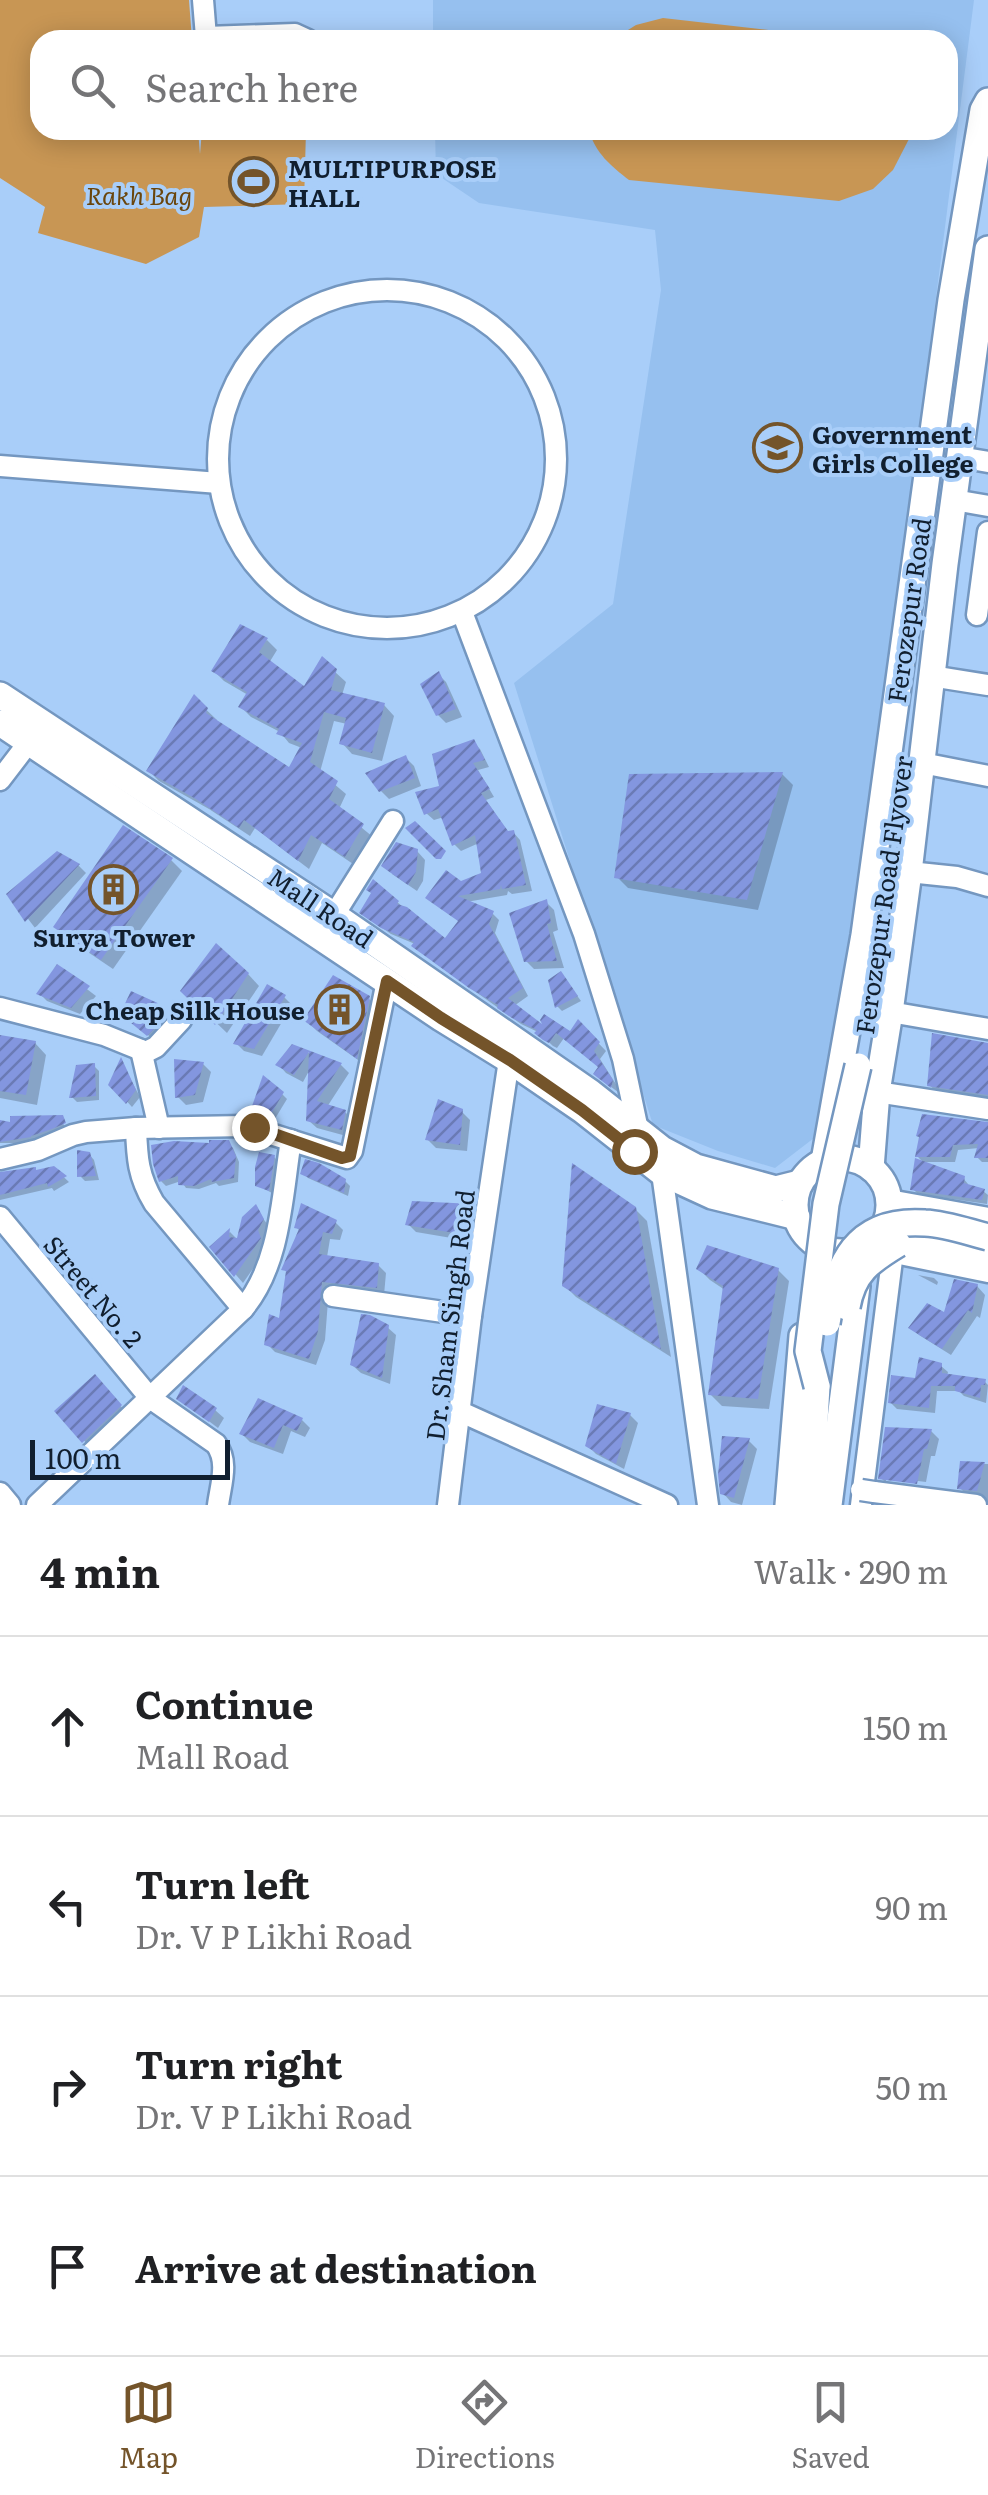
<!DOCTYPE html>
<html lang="en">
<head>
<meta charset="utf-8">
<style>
  body { margin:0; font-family:Literata,serif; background:#f2f2f2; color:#202124 }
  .scale { position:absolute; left:30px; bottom:25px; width:200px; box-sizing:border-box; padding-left:10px; border:5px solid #111f2f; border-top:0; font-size:28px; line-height:35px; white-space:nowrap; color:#111f2f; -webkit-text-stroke:8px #a9cef9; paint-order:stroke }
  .stop { position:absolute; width:30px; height:30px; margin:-22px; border:8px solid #74542a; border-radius:50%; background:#fff }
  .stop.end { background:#74542a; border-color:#fff; box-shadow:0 2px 10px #0008 }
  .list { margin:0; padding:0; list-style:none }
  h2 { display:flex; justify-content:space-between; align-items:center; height:130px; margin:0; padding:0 40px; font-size:42px }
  h2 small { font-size:32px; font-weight:400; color:#757577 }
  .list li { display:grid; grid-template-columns:65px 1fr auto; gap:30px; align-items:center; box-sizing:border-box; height:180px; padding:0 40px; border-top:2px solid #e0e0e0 }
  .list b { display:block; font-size:38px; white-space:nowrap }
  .list p { margin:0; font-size:32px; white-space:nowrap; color:#757577 }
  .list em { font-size:32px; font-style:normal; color:#757577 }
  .icon { flex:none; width:55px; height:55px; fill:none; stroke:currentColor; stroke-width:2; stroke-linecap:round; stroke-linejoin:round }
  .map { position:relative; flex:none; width:988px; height:1505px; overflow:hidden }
  .search { position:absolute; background:#fff; box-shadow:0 5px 25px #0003; left:30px; right:30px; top:30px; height:110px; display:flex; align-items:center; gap:25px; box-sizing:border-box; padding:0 35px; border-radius:30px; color:#757577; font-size:38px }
  .sheet { height:850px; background:#fff }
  nav { display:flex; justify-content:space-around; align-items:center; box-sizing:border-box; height:140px; border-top:2px solid #e0e0e0; background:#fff; font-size:28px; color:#757577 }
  nav a { display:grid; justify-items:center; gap:5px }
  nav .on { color:#74542a }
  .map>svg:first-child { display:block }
</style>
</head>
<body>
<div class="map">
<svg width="988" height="1505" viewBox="0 0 988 1505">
  <defs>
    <pattern id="building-hatch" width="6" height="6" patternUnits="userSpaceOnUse" patternTransform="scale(2.5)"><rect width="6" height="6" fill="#8396df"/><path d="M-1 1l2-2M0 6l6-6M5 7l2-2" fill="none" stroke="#6a7ab5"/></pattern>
  </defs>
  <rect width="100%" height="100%" fill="#a9cef9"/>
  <path fill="#96c0ef" d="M433,0H974L833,1104L814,1138L775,1168L718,1151L653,1125L514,683L613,604L661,290L655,230L479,203L436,174L435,130H948V40H433Z"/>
  <g fill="#c89654">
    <path d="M0,0H189L192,40H40V130H198L200,154L202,130H306L304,204L204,207L199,237L146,264L38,233L45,207L0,178Z"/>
    <path d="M663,18L856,40H858H612L636,25Z"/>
    <path d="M589,130H909V139L893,170L873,189L839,201L629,180C611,166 595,153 589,130Z"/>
  </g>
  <g fill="#0003">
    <path d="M267,640L277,650L269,663L305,690L322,660L346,682L342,695L384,705L394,716L382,761L352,754L342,743L347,724L334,721L320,772L346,794L339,809L373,837L356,866L322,843L309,869L255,828L250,836L209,809L159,781L149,771L194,698L217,720L216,722L290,770L302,748L289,743L280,732L251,717L241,707L248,695L224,681L214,671Z"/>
    <path d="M439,675L446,682L462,717L446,723L438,715Z"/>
    <path d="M473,742L480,749L489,767L478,770L494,797L486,800L509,834L513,832L520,840L532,891L512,894L508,891L507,895L466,902L492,913L499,920L495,933L528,996L514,1006L551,1032L571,1035L579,1023L606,1051L600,1059L619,1089L618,1092L603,1081L601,1068L564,1038L557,1048L553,1046L538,1032L521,1024L435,963L415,944L391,934L369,919L397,902L446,942L461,922L436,904L460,884L484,875L479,843L461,851L454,844L444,817L434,820L426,813Z"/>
    <path d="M406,758L414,766L421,786L389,799L381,791Z"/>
    <path d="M782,774L793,785L758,910L628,888L617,877Z"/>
    <path d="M417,851L425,860L423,881L417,891L392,874Z"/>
    <path d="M57,854L79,866L86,873L35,928L10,895Z"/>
    <path d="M171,860L182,871L113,969L67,938L56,926Z"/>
    <path d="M546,902L554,910L558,930L553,932L564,968L534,969L526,961Z"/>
    <path d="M58,967L96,996L80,1014L47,1001L39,993Z"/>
    <path d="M248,974L259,986L227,1033L183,991Z"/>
    <path d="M565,979L581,1001L562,1011L557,1006Z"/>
    <path d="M284,997L292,1005L262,1056L244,1051L236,1043Z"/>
    <path d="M368,998L380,1009L368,1067L317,1031L306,1020Z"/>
    <path d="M161,1007L169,1016L161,1038L157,1042L131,1022Z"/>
    <path d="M0,1037L35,1043L46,1055L37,1105L0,1098Z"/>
    <path d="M988,1044V1098L935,1090L929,1085Z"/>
    <path d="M293,1047L341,1065L349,1073L327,1107L345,1112L353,1120L350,1137L317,1128L308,1120L310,1069L303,1082L286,1073L279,1065Z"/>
    <path d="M121,1061L140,1097L132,1107L111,1084Z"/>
    <path d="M203,1064L211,1072L203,1102L186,1105L178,1097Z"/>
    <path d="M94,1066L99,1071V1100L77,1102L72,1097Z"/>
    <path d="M282,1094L287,1099L273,1122L259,1113Z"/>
    <path d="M461,1111L470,1120L467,1151L436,1148L428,1140Z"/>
    <path d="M62,1120L66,1131L17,1146L14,1143H0V1123Z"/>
    <path d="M988,1125V1162H982L977,1157L979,1148L958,1150L955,1162H923L918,1157Z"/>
    <path d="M228,1143L233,1148L239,1162L238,1182L219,1186L216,1183L199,1189L186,1188L181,1181L166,1186L161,1181L211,1145Z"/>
    <path d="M89,1154L94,1160L99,1180L85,1181L80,1176Z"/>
    <path d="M274,1157L277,1160L272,1193L257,1185Z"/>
    <path d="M54,1168L69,1182L54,1191L52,1188L0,1200V1179Z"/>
    <path d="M303,1173L345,1181L350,1186L348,1196L308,1178Z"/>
    <path d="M963,1178L968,1184V1187L983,1191L988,1195L987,1204L918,1194L913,1189Z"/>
    <path d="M473,1207L481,1215L475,1242L416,1232L408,1224Z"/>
    <path d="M255,1208L271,1229L265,1239L268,1247L243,1283L213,1248L230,1232L239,1241Z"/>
    <path d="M635,1209L647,1221L671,1357L576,1297L564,1285Z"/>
    <path d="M335,1222L343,1230L340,1240L330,1239L327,1257L378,1265L386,1273L384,1295L329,1288L325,1340L316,1365L275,1352L267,1344L281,1322L288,1274L284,1269L300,1231L296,1227Z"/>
    <path d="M699,1269L778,1270L789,1281L769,1409L722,1406L711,1395L725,1290L710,1280Z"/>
    <path d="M918,1275L934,1278L938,1282L937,1285Z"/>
    <path d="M977,1286L985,1295L980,1318L977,1316L951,1355L919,1335L912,1328L946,1315Z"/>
    <path d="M387,1327L396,1335L390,1384L361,1373L352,1365Z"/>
    <path d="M941,1366L948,1372L947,1376L984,1381L988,1385L986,1403L964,1396L959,1391H937L935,1413L897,1409L890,1402L917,1380Z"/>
    <path d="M95,1378L125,1411L89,1446L57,1411Z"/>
    <path d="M178,1398L215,1410L224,1418L218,1428Z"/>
    <path d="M630,1415L638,1423L624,1469L596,1454L588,1446Z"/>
    <path d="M302,1420L310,1428L305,1437L291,1431L283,1454L250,1442L242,1434Z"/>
    <path d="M931,1431L939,1439L935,1456H931L926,1482L886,1477V1482L925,1487L924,1490L889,1486L881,1478Z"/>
    <path d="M749,1441L757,1449L742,1505L731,1502L723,1493Z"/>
    <path d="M962,1464H988V1501L970,1498L960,1488Z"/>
  </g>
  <g fill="url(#building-hatch)">
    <path d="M240,624L268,638L259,652L304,686L322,656L337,669L331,690L385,703L372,753L339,744L346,718L324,712L310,762L338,781L329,799L364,824L345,857L311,835L298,861L244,820L239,828L196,799L146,771L194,694L208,708L206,713L289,767L302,743L276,734L279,729L238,707L247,692L211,671Z"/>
    <path d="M439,671L456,709L436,716L420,684Z"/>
    <path d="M474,739L485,760L473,763L490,789L481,793L508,831L514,830L526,885L502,889L501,885L500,889L458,896L494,911L489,924L523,988L508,998L542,1024L540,1020L544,1014L570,1031L578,1019L600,1042L594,1051L613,1080L611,1088L593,1074L598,1067L556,1033L549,1043L543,1040L534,1033L537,1030L512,1018L497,1008L498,1005L469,988L425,956L411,946L414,942L381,928L359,913L371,893L366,890L373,879L399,901L397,904L407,907L445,938L458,921L425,898L446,870L461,881L481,873L475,835L452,846L438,809L424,815L415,792L439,786L432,754Z"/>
    <path d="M406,755L415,778L379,792L365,773Z"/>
    <path d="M783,772L747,900L614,878L629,774Z"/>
    <path d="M415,821L446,851L441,859H436L405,828Z"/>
    <path d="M123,825L173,858L101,960L53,927Z"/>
    <path d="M396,842L418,849L416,872L408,885L381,866Z"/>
    <path d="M57,851L80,864L25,922L6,894Z"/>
    <path d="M547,899L551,923L547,924L557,961L524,962L509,913Z"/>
    <path d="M216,943L249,973L215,1025L180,991Z"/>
    <path d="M57,964L90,986L71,1008L36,994Z"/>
    <path d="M561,971L578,996L555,1008L548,980Z"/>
    <path d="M333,975L370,996L357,1059L303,1020Z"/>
    <path d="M267,984L286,995L254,1049L233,1044Z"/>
    <path d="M131,991L162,1005L154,1029L147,1036L120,1014Z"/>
    <path d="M932,1033L988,1043V1095L927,1086Z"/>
    <path d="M0,1035L36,1041L26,1095L0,1091Z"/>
    <path d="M292,1044L342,1063L317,1101L346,1110L342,1130L306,1121L309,1052L294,1075L275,1065Z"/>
    <path d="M121,1057L136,1090L126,1104L108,1085Z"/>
    <path d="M174,1059L204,1062L195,1095L175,1098Z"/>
    <path d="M95,1063L96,1096L69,1098L76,1065Z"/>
    <path d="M263,1075L284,1092L268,1119L251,1109Z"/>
    <path d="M438,1099L463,1109L460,1145L425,1140Z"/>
    <path d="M922,1114L988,1122V1158H974L978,1144L953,1145L950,1157H915L919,1137L916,1136Z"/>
    <path d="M63,1115L66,1123L52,1129L31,1136V1137L0,1142V1120L10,1122V1116Z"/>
    <path d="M209,1140H229L236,1156L234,1178L212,1182L211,1179L194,1186L178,1185V1176L159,1182L153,1164L151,1145L174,1141L209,1143Z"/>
    <path d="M77,1150L90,1152L96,1176L77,1177Z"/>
    <path d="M259,1152L275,1155L269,1191L255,1186V1167Z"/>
    <path d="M915,1158L965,1176L964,1183L985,1189L982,1200L910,1190Z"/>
    <path d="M305,1159L319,1163L346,1179L344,1193L300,1174Z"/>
    <path d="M572,1163L636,1207L661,1349L562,1286Z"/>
    <path d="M54,1166L67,1176L48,1187L47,1183L0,1195V1172L36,1167V1170Z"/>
    <path d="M412,1201L474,1204L467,1235L405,1225Z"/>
    <path d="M301,1203L337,1220L332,1234L323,1232L319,1254L379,1263L377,1288L322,1282L318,1331L309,1359L264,1345L269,1314L279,1318L286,1271L281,1270L299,1229L294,1228Z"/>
    <path d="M256,1204L264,1219L258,1230L261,1238L234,1277L209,1247L230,1228L229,1237L237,1238L242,1217Z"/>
    <path d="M707,1245L779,1268L758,1399L708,1395L723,1286L696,1269Z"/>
    <path d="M954,1279L978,1284L972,1313L968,1310L942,1349L908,1328L927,1303L944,1312Z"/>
    <path d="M361,1314L370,1315L389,1325L382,1378L350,1365Z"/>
    <path d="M919,1357L942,1363V1373L986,1379L985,1385H981L980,1398L955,1391V1386H931L929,1408L888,1403L891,1375L915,1378Z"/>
    <path d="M95,1374L122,1405L82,1443L54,1411Z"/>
    <path d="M183,1385L217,1408L209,1422L176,1399Z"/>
    <path d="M258,1398L303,1418L297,1431L283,1425L274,1448L239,1434Z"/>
    <path d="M597,1404L631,1413L616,1464L585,1446Z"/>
    <path d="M885,1427L932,1429L927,1449H924L917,1484L878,1479Z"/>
    <path d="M722,1436L750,1438L734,1498L720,1494L718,1474Z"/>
    <path d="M960,1461L985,1462L977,1491L957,1489Z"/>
  </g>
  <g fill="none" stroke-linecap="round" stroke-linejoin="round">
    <defs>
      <g id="minor">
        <path d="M203,0L206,37L295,34L308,40"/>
        <circle cx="387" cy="459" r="169"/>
        <path d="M959,457L988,462"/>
        <path d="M0,466L219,483"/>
        <path d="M954,500L988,506"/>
        <path d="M462,612L584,934L623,1059L638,1130"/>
        <path d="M977,615L988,532"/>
        <path d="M931,676L988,685"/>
        <path d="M922,763L988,776"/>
        <path d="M0,780L29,742"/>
        <path d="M909,872L957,877L988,886"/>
        <path d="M334,915L393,821"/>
        <path d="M0,1008L104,1035L146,1052L156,1047L181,1020"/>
        <path d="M890,1012L988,1029"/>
        <path d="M141,1050L159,1128"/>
        <path d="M877,1092L988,1109"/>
        <path d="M136,1128C137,1158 138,1176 154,1203L243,1309"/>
        <path d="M0,1159L38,1150L73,1135L86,1132L136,1128L245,1126L347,1158L352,1151L387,981"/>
        <path d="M662,1173L708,1505"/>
        <path d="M889,1200L988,1218"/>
        <path d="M0,1217L150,1398L216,1444C229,1462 221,1483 218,1505"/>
        <path d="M895,1253L988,1272"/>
        <path d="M333,1296L471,1316"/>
        <path d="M461,1412L667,1505"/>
        <path d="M874,1492L976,1505"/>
        <path d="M0,1493L10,1505"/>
        <path d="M37,1505L243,1309C281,1264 282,1195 291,1140"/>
        <path d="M448,1505L471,1316L509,1060"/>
        <path d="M861,1505L893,1252"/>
      </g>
      <g id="major">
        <path d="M0,695L334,915L590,1092L662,1149L696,1167L776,1189L800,1183"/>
        <path d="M0,723L441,1018L509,1060L582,1110L662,1173L712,1196L797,1217"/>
        <circle cx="842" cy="1205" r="47"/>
        <path d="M824,1161L864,935L951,300L983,110L988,101"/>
        <path d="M871,1168L877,1092L890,1012L909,872L945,564L988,249"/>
        <path d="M898,1244L920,1245L988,1256"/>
        <path d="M788,1505L802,1336"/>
        <path d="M805,1505L814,1438L817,1386"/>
        <path d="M829,1505L857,1286"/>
      </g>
    </defs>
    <use href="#minor" stroke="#7497c0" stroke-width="25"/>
    <use href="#major" stroke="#7497c0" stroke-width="30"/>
    <use href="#minor" stroke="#fff" stroke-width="20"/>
    <use href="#major" stroke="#fff" stroke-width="25"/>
    <defs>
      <path id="minor-bridge" d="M861,1490L874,1492"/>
      <g id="major-bridge">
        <path d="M847,1307C853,1272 870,1261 898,1244"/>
        <path d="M827,1323C837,1263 855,1218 925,1223C946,1224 968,1232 988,1237"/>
        <path d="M817,1386L808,1351L826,1204L858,1066"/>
      </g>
    </defs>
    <use href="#minor-bridge" stroke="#7497c0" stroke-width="25" stroke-linecap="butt"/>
    <use href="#major-bridge" stroke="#7497c0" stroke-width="30" stroke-linecap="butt"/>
    <use href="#minor-bridge" stroke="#fff" stroke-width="20"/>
    <use href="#major-bridge" stroke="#fff" stroke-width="25"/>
  </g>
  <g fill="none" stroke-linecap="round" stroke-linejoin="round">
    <path stroke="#74542a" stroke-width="12" d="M254,1127L342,1158L350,1156L387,981L441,1018L510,1060L582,1110L634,1151"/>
  </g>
  <defs>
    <symbol id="stadium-ring" viewBox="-11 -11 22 22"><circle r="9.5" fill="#a9cef9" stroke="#74542a" stroke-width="1.5"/><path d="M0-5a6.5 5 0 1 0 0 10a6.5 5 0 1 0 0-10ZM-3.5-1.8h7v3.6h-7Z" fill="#74542a"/></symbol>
    <symbol id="university-ring" viewBox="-11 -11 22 22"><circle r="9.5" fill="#a9cef9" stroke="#74542a" stroke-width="1.5"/><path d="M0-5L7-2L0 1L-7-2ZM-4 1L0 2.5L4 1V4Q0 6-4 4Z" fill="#74542a"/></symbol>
    <symbol id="building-ring" viewBox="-11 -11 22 22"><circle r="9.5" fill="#a9cef9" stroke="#74542a" stroke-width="1.5"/><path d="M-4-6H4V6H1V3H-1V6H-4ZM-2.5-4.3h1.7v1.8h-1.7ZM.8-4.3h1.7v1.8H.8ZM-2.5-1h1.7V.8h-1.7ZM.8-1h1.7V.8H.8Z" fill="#74542a"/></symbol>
  </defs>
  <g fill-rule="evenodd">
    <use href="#stadium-ring" x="226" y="154" width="55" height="55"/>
    <use href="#university-ring" x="750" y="420" width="55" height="55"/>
    <use href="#building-ring" x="86" y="862" width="55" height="55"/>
    <use href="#building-ring" x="312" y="982" width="55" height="55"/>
  </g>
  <g text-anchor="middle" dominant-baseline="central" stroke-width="8" stroke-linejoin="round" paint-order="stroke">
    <g font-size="25" font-weight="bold" fill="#111f2f" stroke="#a9cef9" text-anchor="start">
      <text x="288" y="167">MULTIPURPOSE<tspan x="288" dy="29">HALL</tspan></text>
      <text x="812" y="433">Government<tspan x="812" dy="29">Girls College</tspan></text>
      <text x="114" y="936" text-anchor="middle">Surya Tower</text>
      <text x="305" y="1009" text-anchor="end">Cheap Silk House</text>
    </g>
    <g font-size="25" font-style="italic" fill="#6a450c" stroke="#a9cef9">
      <text x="139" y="194">Rakh Bag</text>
    </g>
    <g font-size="25" fill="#111f2f" stroke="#a9cef9">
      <text transform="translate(908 610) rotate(-82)">Ferozepur Road</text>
      <text transform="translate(883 895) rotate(-82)">Ferozepur Road Flyover</text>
      <text transform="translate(321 907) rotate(34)">Mall Road</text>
      <text transform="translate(94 1291) rotate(50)">Street No. 2</text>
      <text transform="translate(449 1315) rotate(-83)">Dr. Sham Singh Road</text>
    </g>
  </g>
</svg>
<div class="scale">100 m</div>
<div class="stop" style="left:634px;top:1151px"></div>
<div class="stop end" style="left:254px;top:1127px"></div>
<div class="search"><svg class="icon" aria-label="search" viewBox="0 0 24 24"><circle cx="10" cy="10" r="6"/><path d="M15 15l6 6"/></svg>Search here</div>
</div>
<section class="sheet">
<h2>4 min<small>Walk · 290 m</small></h2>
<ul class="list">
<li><svg class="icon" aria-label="ahead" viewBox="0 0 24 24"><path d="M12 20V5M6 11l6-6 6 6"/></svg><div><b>Continue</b><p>Mall Road</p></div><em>150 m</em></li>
<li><svg class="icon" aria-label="left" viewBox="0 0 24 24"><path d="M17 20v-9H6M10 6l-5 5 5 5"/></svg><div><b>Turn left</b><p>Dr. V P Likhi Road</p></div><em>90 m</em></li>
<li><svg class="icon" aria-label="right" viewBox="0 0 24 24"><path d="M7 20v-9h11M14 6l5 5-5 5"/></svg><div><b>Turn right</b><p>Dr. V P Likhi Road</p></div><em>50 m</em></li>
<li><svg class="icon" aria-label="arrive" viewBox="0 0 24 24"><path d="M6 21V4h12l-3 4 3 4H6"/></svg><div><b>Arrive at destination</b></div></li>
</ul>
</section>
<nav>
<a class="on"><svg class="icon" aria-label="map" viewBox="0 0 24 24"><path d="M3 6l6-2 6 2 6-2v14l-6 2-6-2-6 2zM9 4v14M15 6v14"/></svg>Map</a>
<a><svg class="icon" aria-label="directions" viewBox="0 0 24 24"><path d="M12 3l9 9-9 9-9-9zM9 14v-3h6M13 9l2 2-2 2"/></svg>Directions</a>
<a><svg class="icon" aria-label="saved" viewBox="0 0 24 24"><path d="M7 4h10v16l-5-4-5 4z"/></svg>Saved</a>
</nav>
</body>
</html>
